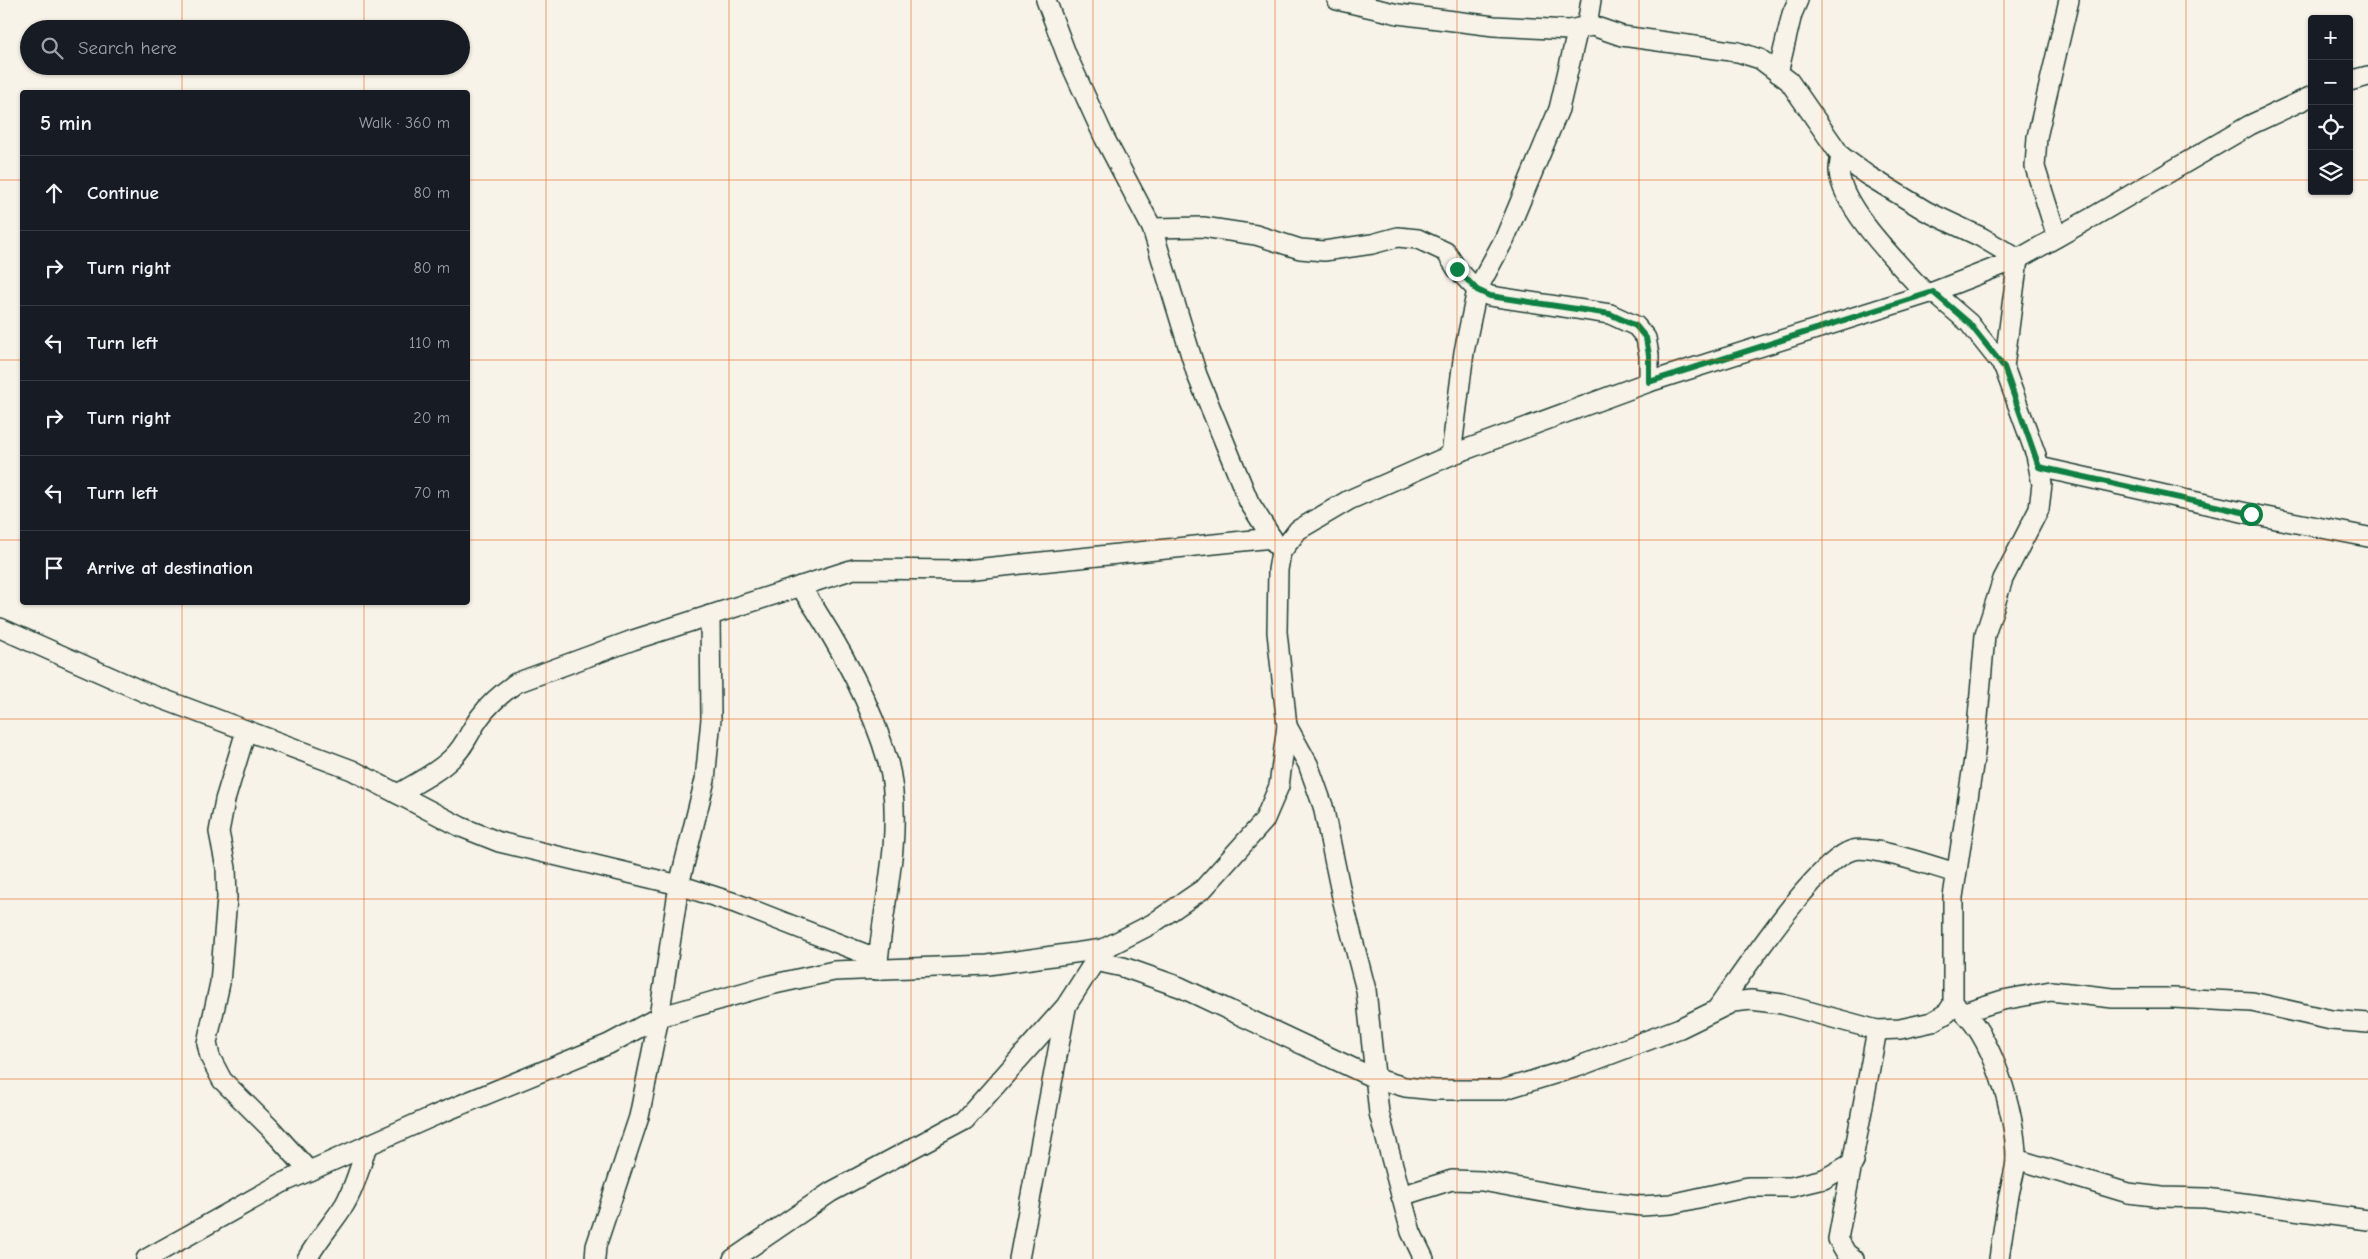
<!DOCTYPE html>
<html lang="en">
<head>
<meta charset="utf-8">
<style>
  body { margin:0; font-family:"Comic Neue",sans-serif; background:#20242c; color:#f1f3f6 }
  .controls { position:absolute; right:15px; top:15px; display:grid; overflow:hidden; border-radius:5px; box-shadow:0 1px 4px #0004 }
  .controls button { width:45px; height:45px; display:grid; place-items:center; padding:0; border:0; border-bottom:1px solid #363941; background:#171b24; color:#f1f3f6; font:25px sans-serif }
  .stop { position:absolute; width:15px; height:15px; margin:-11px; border:4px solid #0b8043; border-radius:50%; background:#fff }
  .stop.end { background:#0b8043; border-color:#fff; box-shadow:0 1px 5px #0008 }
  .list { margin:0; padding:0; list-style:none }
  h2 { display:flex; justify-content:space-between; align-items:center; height:65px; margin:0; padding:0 20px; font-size:21px }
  h2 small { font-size:16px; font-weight:400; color:#9ea1a6 }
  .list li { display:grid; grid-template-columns:32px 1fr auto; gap:15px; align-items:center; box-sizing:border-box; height:75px; padding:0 20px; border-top:1px solid #363941 }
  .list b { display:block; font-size:19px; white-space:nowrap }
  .list em { font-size:16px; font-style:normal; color:#9ea1a6 }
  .icon { flex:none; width:28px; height:28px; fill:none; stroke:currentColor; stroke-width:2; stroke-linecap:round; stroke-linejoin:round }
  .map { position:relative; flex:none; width:2368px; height:1259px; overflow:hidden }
  .search { position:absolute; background:#171b24; box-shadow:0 1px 4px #0004; left:20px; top:20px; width:450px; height:55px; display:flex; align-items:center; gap:12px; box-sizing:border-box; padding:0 18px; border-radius:28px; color:#9ea1a6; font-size:19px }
  .panel { position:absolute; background:#171b24; box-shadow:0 1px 4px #0004; left:20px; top:90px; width:450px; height:515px; border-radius:5px }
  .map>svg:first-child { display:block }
</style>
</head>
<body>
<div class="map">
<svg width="2368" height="1259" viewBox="0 0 2368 1259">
  <rect width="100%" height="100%" fill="#f7f3e8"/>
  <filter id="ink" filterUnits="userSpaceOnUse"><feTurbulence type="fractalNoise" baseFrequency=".02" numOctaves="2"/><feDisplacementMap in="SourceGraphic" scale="10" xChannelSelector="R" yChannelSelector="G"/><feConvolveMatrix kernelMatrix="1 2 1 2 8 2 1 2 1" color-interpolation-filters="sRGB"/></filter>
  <g filter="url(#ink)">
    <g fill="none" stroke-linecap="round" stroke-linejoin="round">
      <defs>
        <g id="minor">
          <path d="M1046,0L1067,56L1104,137L1152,228L1197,375L1249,502L1277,546"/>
          <path d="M1337,0L1398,14L1494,26L1568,30L1593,26L1622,36L1738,52L1760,59L1789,81L1841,156L1867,175L1926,211L1981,237L2018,259L2004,367"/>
          <path d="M1587,25L1591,0"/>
          <path d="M1778,73L1792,14L1798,0"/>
          <path d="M2349,81L2368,76"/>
          <path d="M1841,156C1840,161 1839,167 1839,171C1841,208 1902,267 1926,294"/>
          <path d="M1152,228L1203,227L1256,235L1300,249L1324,251L1372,244L1398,237L1418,239L1446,252L1457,269L1477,290L1490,296L1610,314L1636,326L1646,338L1649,355V382"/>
          <path d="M2057,237L2035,167L2037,137L2069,0"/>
          <path d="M1451,455L1464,352L1477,290L1505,238L1559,109L1578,28"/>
          <path d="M2039,467L2251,514L2368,537"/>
          <path d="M800,586C836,639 870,699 888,762C895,788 895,822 893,849C889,889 881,929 877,970"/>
          <path d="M0,628L144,692L352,770L461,827L499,842L679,885L735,903L878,959"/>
          <path d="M1287,726L1308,764L1323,806L1343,902L1366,990L1379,1113L1411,1232L1424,1259"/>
          <path d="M246,731L225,800L219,832L226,868L227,898L220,983L207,1043L210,1057L222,1080L271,1129L309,1171"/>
          <path d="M398,794C416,783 437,773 452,758C465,747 470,730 480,717C490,703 502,693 516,683L633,640L854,569L965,570L1272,538"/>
          <path d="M1095,961L1123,967L1180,987L1374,1078L1405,1087L1435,1090H1502L1577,1067L1680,1028L1733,1002L1751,1000L1782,1004L1877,1030L1900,1029L1932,1022L1947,1013L1953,1004V897L1975,752L1985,635L2003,579L2039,509L2042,484L2036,455L2004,367L1969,323L1933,292"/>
          <path d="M1956,1006C1992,1031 2016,1115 2016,1158C2016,1170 2011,1183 2009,1195C2005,1216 2002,1238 1999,1259"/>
          <path d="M1716,1010C1741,976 1817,859 1853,850C1873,845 1934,867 1956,873"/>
          <path d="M1964,1012L2003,1000L2051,991L2113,998H2173L2252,1002L2331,1020L2368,1023"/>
          <path d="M2016,1159L2128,1193L2162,1197L2206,1198L2368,1220"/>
          <path d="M1401,1196L1452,1180L1482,1181L1586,1200L1642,1206L1671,1204L1748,1187H1791L1824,1179L1854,1162"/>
          <path d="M146,1259L282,1183L436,1115L609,1044L659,1017L770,985L834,971L988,965L1103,949L1152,924L1203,889L1264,821L1279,786L1287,726L1277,632L1278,570L1281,552L1298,530L1349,500L1451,455L1649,382L1933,292L2018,259L2091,218L2250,125L2312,96"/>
          <path d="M307,1259C318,1239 333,1223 345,1204C355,1186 361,1165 367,1145"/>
          <path d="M595,1259L596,1246L639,1117L659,1017L679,885L705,780L711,719L710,615"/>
          <path d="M733,1259L831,1192L965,1120L1066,1006L1102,950"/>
          <path d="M1019,1259L1066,1008"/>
          <path d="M1854,1259L1846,1253L1838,1239L1877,1030"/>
        </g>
      </defs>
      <use href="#minor" stroke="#1f3d34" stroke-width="22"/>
      <use href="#minor" stroke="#f7f3e8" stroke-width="19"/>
    </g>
  </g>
  <g fill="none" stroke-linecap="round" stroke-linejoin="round" filter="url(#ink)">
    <path stroke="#0b8043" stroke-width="6" d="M1457,269L1477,290L1490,296L1610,314L1636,326L1646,338L1649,355V382L1933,292L1969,323L2004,367L2039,467L2251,514"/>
  </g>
  <path fill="none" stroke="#e8590c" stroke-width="1" stroke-opacity="0.55" d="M182,0V29M364,0V29M546,0V1259M729,0V1259M911,0V1259M1093,0V1259M1275,0V1259M1457,0V1259M1639,0V1259M1822,0V1259M2004,0V1259M2186,0V1259M182,66V92M364,66V92M0,180H22M468,180H2312M2349,180H2368M0,360H22M468,360H2368M0,540H22M468,540H2368M182,602V1259M364,602V1259M0,719H2368M0,899H2368M0,1079H2368"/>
</svg>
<div class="controls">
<button>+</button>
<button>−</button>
<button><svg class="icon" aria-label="locate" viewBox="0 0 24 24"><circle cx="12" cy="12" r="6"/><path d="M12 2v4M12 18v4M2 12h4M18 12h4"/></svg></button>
<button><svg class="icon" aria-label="layers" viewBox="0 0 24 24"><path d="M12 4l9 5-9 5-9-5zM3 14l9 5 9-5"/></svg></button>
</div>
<div class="stop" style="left:2251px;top:514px"></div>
<div class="stop end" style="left:1457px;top:269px"></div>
<div class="search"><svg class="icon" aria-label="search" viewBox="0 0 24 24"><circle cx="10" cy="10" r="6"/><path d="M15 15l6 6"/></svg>Search here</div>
<section class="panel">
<h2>5 min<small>Walk · 360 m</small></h2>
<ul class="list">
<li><svg class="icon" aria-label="ahead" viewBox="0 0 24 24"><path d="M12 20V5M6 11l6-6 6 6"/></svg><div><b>Continue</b></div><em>80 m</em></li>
<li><svg class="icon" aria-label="right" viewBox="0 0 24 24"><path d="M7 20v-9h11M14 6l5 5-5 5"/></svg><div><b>Turn right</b></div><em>80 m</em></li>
<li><svg class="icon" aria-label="left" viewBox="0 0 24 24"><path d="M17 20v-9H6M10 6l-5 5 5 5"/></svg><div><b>Turn left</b></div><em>110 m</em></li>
<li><svg class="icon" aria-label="right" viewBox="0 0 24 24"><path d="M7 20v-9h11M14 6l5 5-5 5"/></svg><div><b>Turn right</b></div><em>20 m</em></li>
<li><svg class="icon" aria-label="left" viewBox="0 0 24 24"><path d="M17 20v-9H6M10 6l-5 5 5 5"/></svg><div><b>Turn left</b></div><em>70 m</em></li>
<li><svg class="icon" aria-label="arrive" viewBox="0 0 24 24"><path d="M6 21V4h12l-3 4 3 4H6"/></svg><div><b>Arrive at destination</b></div></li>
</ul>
</section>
</div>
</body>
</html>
